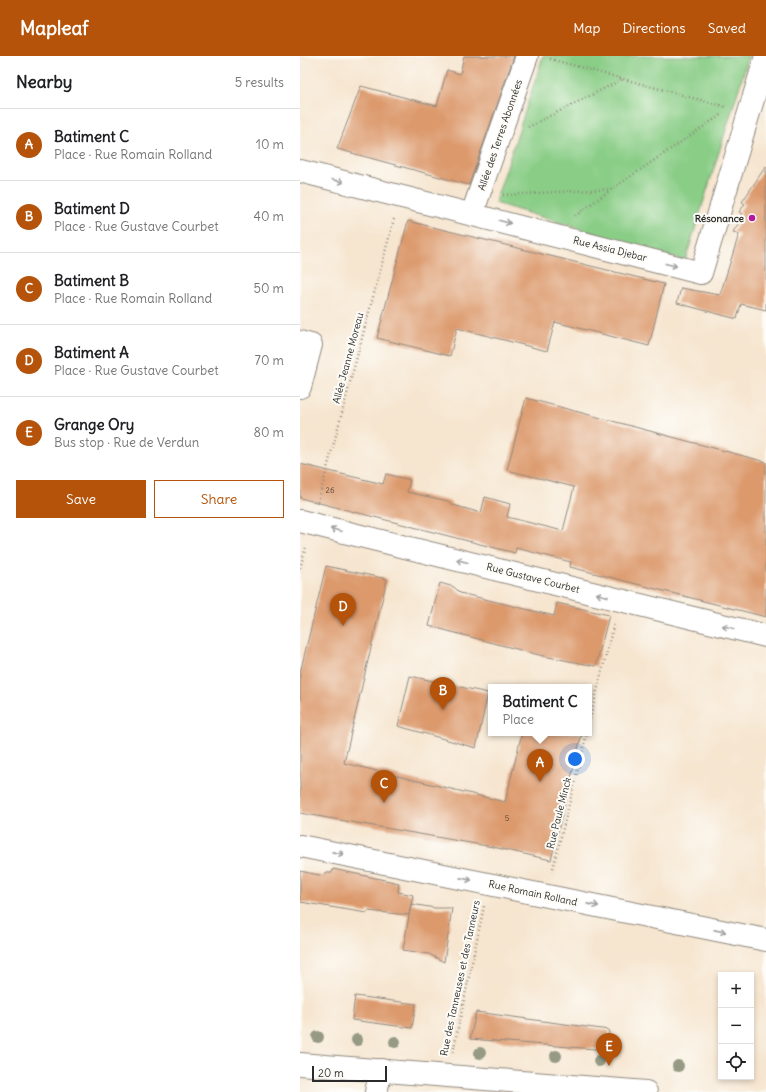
<!DOCTYPE html>
<html lang="en">
<head>
<meta charset="utf-8">
<style>
  body { margin:0; font-family:Delius,sans-serif; background:#f2f2f2; color:#202124 }
  .controls { position:absolute; right:12px; bottom:12px; display:grid; overflow:hidden; border-radius:0px; box-shadow:0 2px 6px #0003 }
  .controls button { width:36px; height:36px; display:grid; place-items:center; padding:0; border:0; border-bottom:1px solid #e0e0e0; background:#fff; color:#202124; font:20px sans-serif }
  .scale { position:absolute; left:12px; bottom:10px; width:75px; box-sizing:border-box; padding-left:4px; border:2px solid #2b2b2b; border-top:0; font-size:11px; line-height:14px; white-space:nowrap; color:#2b2b2b; -webkit-text-stroke:3px #fdfcf7; paint-order:stroke }
  .you { position:absolute; left:275px; top:703px; width:14px; height:14px; margin:-10px; border:3px solid #fff; border-radius:50%; background:#1a73e8; box-shadow:0 0 0 6px #1a73e833 }
  .badge { display:grid; place-items:center; width:26px; height:26px; border-radius:50%; background:#b45309; color:#fff; font-size:13px; font-weight:700 }
  .pin { position:absolute; translate:-50% -33px; filter:drop-shadow(0 1px 2px #0008) }
  .pin::after { content:''; position:absolute; top:21px; width:14px; height:12px; background:inherit; clip-path:polygon(0 0,100% 0,50% 100%) }
  .popup { position:absolute; left:188px; top:628px; width:104px; height:52px; box-sizing:border-box; display:grid; place-content:center; border-radius:0px; background:#fff; filter:drop-shadow(0 1px 3px #0005); font-size:13px; white-space:nowrap; color:#757577 }
  .popup b { font-size:15px; color:#202124 }
  .popup::after { content:''; position:absolute; left:50%; top:100%; margin-left:-8px; border:8px solid transparent; border-top-color:#fff }
  .list { margin:0; padding:0; list-style:none }
  h2 { display:flex; justify-content:space-between; align-items:center; height:52px; margin:0; padding:0 16px; font-size:17px }
  h2 small { font-size:13px; font-weight:400; color:#757577 }
  .list li { display:grid; grid-template-columns:26px 1fr auto; gap:12px; align-items:center; box-sizing:border-box; height:72px; padding:0 16px; border-top:1px solid #e0e0e0 }
  .list b { display:block; font-size:15px; white-space:nowrap }
  .list p { margin:0; font-size:13px; white-space:nowrap; color:#757577 }
  .list em { font-size:13px; font-style:normal; color:#757577 }
  .actions { display:flex; gap:8px; padding:12px 16px }
  .actions a { flex:1; padding:9px 0; border:1px solid #b45309; border-radius:0px; text-align:center; font-size:14px; color:#b45309 }
  .actions .main { background:#b45309; color:#fff }
  .icon { flex:none; width:22px; height:22px; fill:none; stroke:currentColor; stroke-width:2; stroke-linecap:round; stroke-linejoin:round }
  .map { position:relative; flex:none; width:466px; height:1036px; overflow:hidden }
  header { display:flex; align-items:center; gap:24px; box-sizing:border-box; height:56px; padding:0 20px; background:#b45309; color:#fff }
  header strong { font-size:19px }
  nav { display:flex; gap:22px; margin-inline-start:auto; font-size:14px }
  main { display:flex }
  aside { flex:1; background:#fff }
  .map>svg:first-child { display:block }
</style>
</head>
<body>
<header>
<strong>Mapleaf</strong>
<nav><a>Map</a><a>Directions</a><a>Saved</a></nav>
</header>
<main>
<aside>
<h2>Nearby<small>5 results</small></h2>
<ul class="list">
<li><span class="badge">A</span><div><b>Batiment C</b><p>Place · Rue Romain Rolland</p></div><em>10 m</em></li>
<li><span class="badge">B</span><div><b>Batiment D</b><p>Place · Rue Gustave Courbet</p></div><em>40 m</em></li>
<li><span class="badge">C</span><div><b>Batiment B</b><p>Place · Rue Romain Rolland</p></div><em>50 m</em></li>
<li><span class="badge">D</span><div><b>Batiment A</b><p>Place · Rue Gustave Courbet</p></div><em>70 m</em></li>
<li><span class="badge">E</span><div><b>Grange Ory</b><p>Bus stop · Rue de Verdun</p></div><em>80 m</em></li>
</ul>
<div class="actions"><a class="main">Save</a><a>Share</a></div>
</aside>
<div class="map">
<svg width="466" height="1036" viewBox="0 0 466 1036">
  <rect width="100%" height="100%" fill="#fdfcf7"/>
  <filter id="ink" filterUnits="userSpaceOnUse"><feTurbulence type="fractalNoise" baseFrequency=".025" numOctaves="2"/><feDisplacementMap in="SourceGraphic" scale="8" xChannelSelector="R" yChannelSelector="G"/><feConvolveMatrix kernelMatrix="1 2 1 2 8 2 1 2 1" color-interpolation-filters="sRGB"/></filter>
  <filter id="wash" filterUnits="userSpaceOnUse"><feTurbulence type="fractalNoise" baseFrequency=".012" numOctaves="4" result="noise"/><feDisplacementMap in="SourceGraphic" scale="16" xChannelSelector="R" yChannelSelector="G"/><feGaussianBlur stdDeviation="0.9" result="paint"/><feColorMatrix in="noise" values="0 0 0 0 0 0 0 0 0 0 0 0 0 0 0 0 0 1.4 0 .05"/><feComposite in="paint" operator="in"/></filter>
  <g filter="url(#wash)">
    <rect width="100%" height="100%" fill="#f6e5cf"/>
    <path fill="#89cd86" stroke="#5a7c58" d="M243,0H449L385,205L195,147Z"/>
    <g id="blocks">
      <g fill="#dc996c">
        <path d="M164,0H214L169,129L37,93L61,30L137,50L147,14L160,18Z"/>
        <path d="M466,110V254L441,248L437,263L377,247L381,232L420,239L439,178L433,176L438,168L436,166L442,158L439,156L445,148L442,146Z"/>
        <path d="M108,165L364,228L349,290L255,266L247,295L157,272L150,300L77,282Z"/>
        <path d="M226,342L466,406V561L270,511L271,506L216,492L215,497L0,442V408L83,428L86,418L110,424L107,436L148,445L153,449L181,457L185,441L210,448L207,461L263,475L274,431L207,414Z"/>
        <path d="M26,510L87,523L44,707L205,746L222,677H282L251,804L193,791L0,757V617Z"/>
        <path d="M140,527L154,531L160,537L254,560L257,547L309,559L296,610L243,600L129,570Z"/>
        <path d="M110,620L188,637L176,692L98,670Z"/>
        <path d="M33,813L99,827L98,836L113,839L109,859L68,855L67,857L0,846V815L24,820L25,817H32Z"/>
        <path d="M111,848L135,852H152L144,906L129,898L103,894Z"/>
        <path d="M55,940L116,948L112,972L52,964Z"/>
        <path d="M176,956L309,974L307,994L170,983Z"/>
      </g>
    </g>
  </g>
  <g filter="url(#ink)">
    <use href="#blocks" fill-opacity="0" stroke="#90887d" stroke-width="1"/>
    <g fill="none" stroke-linecap="round" stroke-linejoin="round">
      <defs>
        <g id="minor">
          <path d="M0,115L401,217L466,0"/>
          <path d="M172,158L227,0"/>
          <path d="M0,286L11,289L0,331"/>
          <path d="M0,465L466,580"/>
          <path d="M0,790L466,884"/>
          <path d="M0,1008L346,1036"/>
          <path d="M76,1036L81,1014"/>
        </g>
      </defs>
      <use href="#minor" stroke="#90887d" stroke-width="24"/>
      <g stroke="#90887d" stroke-width="2.5" stroke-dasharray="1 3" stroke-linecap="butt">
        <path d="M250,3L426,51"/>
        <path d="M228,71L323,23"/>
        <path d="M203,139L312,133"/>
        <path d="M275,160L312,133L422,58"/>
        <path d="M18,446L94,163"/>
        <path d="M0,512L6,491"/>
        <path d="M289,667L314,567"/>
        <path d="M252,816L287,677"/>
        <path d="M153,996L184,850"/>
      </g>
      <use href="#minor" stroke="#fff" stroke-width="22"/>
    </g>
    <g fill="#969a84">
      <circle cx="18" cy="981" r="6"/>
      <circle cx="57" cy="984" r="6"/>
      <circle cx="95" cy="986" r="6"/>
      <circle cx="180" cy="997" r="6"/>
      <circle cx="256" cy="1000" r="6"/>
      <circle cx="299" cy="1005" r="6"/>
      <circle cx="378" cy="1010" r="6"/>
    </g>
    <defs><path id="oneway-shaft" d="M-6 0H5M1.5-3L5.5 0L1.5 3" fill="none" stroke-width="1.6" stroke-linecap="round" stroke-linejoin="round"/></defs>
    <g stroke="#a0a0a0">
      <use href="#oneway-shaft" transform="translate(38 125) rotate(15)"/>
      <use href="#oneway-shaft" transform="translate(205 166) rotate(14)"/>
      <use href="#oneway-shaft" transform="translate(371 209) rotate(14)"/>
      <use href="#oneway-shaft" transform="translate(36 474) rotate(-166)"/>
      <use href="#oneway-shaft" transform="translate(162 505) rotate(-166)"/>
      <use href="#oneway-shaft" transform="translate(302 539) rotate(-166)"/>
      <use href="#oneway-shaft" transform="translate(428 571) rotate(-166)"/>
      <use href="#oneway-shaft" transform="translate(38 797) rotate(11)"/>
      <use href="#oneway-shaft" transform="translate(166 823) rotate(11)"/>
      <use href="#oneway-shaft" transform="translate(293 849) rotate(11)"/>
      <use href="#oneway-shaft" transform="translate(420 875) rotate(11)"/>
    </g>
  </g>
  <circle fill="#b5179e" stroke="#fdfcf7" stroke-width="1.5" cx="452" cy="162" r="4"/>
  <g text-anchor="middle" dominant-baseline="central" stroke-width="4" stroke-linejoin="round" paint-order="stroke">
    <g font-size="8" fill="#57463b">
      <text x="30" y="434">26</text>
      <text x="207" y="762">5</text>
    </g>
    <g font-size="10" fill="#2b2b2b" stroke="#fdfcf7">
      <text transform="translate(200 79) rotate(-71)">Allée des Terres Abonnées</text>
      <text transform="translate(310 193) rotate(14)">Rue Assia Djebar</text>
      <text transform="translate(48 302) rotate(-75)">Allée Jeanne Moreau</text>
      <text transform="translate(233 522) rotate(14)">Rue Gustave Courbet</text>
      <text transform="translate(259 757) rotate(-76)">Rue Paule Minck</text>
      <text transform="translate(233 837) rotate(12)">Rue Romain Rolland</text>
      <text transform="translate(160 922) rotate(-78)">Rue des Tanneuses et des Tanneurs</text>
    </g>
    <g font-size="10" font-weight="bold" fill="#2b2b2b" stroke="#fdfcf7" text-anchor="end">
      <text x="444" y="162">Résonance</text>
    </g>
  </g>
</svg>
<div class="controls">
<button>+</button>
<button>−</button>
<button><svg class="icon" aria-label="locate" viewBox="0 0 24 24"><circle cx="12" cy="12" r="6"/><path d="M12 2v4M12 18v4M2 12h4M18 12h4"/></svg></button>
</div>
<div class="scale">20 m</div>
<div class="you"></div>
<div class="pin badge" style="left:240px;top:726px">A</div>
<div class="popup"><b>Batiment C</b>Place</div>
<div class="pin badge" style="left:143px;top:654px">B</div>
<div class="pin badge" style="left:84px;top:747px">C</div>
<div class="pin badge" style="left:43px;top:570px">D</div>
<div class="pin badge" style="left:309px;top:1010px">E</div>
</div>
</main>
</body>
</html>
